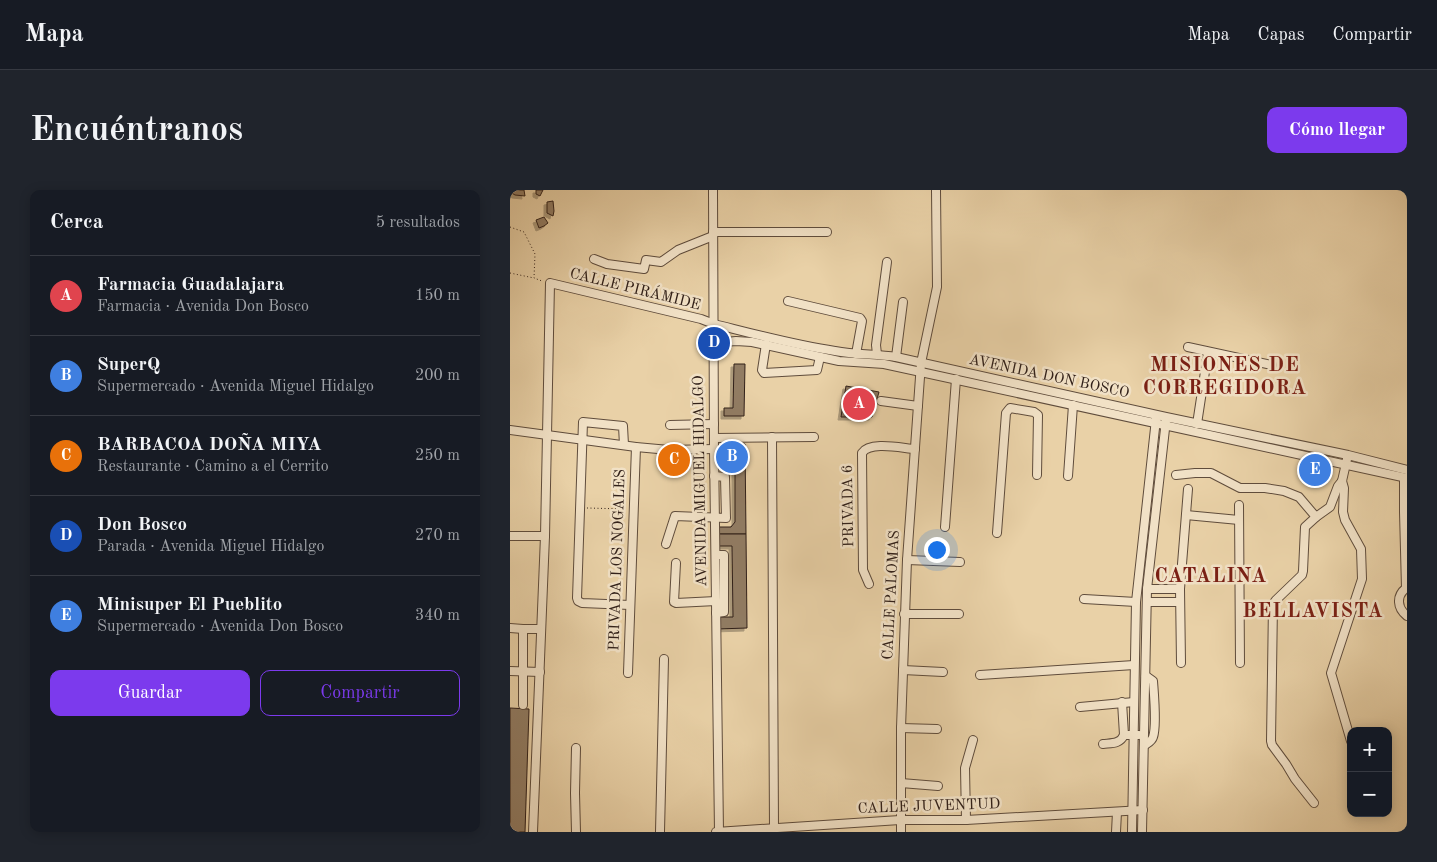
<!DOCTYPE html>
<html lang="es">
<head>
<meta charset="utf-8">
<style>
  body { margin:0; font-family:"Old Standard TT",serif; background:#20242c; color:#f1f3f6 }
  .controls { position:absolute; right:15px; bottom:15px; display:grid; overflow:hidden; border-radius:10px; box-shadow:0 2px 12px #0003 }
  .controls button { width:45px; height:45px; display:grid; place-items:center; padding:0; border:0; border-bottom:1px solid #363941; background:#171b24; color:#f1f3f6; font:25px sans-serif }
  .you { position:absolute; left:426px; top:359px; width:18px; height:18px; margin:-12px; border:4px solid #fff; border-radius:50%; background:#1a73e8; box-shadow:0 0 0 8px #1a73e833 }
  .badge { display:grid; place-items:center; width:32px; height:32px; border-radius:50%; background:#7c3aed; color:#fff; font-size:16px; font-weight:700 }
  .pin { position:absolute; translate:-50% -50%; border:2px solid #fff; box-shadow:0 1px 5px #0006 }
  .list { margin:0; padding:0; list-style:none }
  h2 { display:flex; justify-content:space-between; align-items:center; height:65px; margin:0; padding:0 20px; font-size:21px }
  h2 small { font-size:16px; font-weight:400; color:#9ea1a6 }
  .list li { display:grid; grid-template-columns:32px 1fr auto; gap:15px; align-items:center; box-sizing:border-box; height:80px; padding:0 20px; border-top:1px solid #363941 }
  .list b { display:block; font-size:19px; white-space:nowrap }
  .list p { margin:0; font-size:16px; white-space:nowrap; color:#9ea1a6 }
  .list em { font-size:16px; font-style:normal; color:#9ea1a6 }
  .actions { display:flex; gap:10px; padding:15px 20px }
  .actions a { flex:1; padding:11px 0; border:1px solid #7c3aed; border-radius:10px; text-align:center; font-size:18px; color:#7c3aed }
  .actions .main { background:#7c3aed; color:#fff }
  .map { position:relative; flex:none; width:897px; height:642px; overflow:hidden; border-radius:10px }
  header { display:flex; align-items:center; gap:30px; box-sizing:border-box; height:70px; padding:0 25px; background:#171b24; border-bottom:1px solid #363941 }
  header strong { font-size:24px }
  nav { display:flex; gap:28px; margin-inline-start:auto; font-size:18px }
  .intro { display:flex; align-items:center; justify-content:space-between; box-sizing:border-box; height:120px; padding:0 30px }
  h1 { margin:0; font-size:35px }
  .button { padding:12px 22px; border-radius:10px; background:#7c3aed; color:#fff; font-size:18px; font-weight:700 }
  main { display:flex; gap:30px; padding:0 30px }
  aside { flex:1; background:#171b24; border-radius:10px; box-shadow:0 2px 12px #0003 }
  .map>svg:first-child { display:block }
</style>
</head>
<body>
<header>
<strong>Mapa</strong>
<nav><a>Mapa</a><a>Capas</a><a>Compartir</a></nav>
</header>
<div class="intro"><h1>Encuéntranos</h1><a class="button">Cómo llegar</a></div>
<main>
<aside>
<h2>Cerca<small>5 resultados</small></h2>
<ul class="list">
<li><span class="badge" style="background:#e0444e">A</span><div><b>Farmacia Guadalajara</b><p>Farmacia · Avenida Don Bosco</p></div><em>150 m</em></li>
<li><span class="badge" style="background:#3f7fe0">B</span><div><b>SuperQ</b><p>Supermercado · Avenida Miguel Hidalgo</p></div><em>200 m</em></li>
<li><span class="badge" style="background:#e8710a">C</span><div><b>BARBACOA DOÑA MIYA</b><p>Restaurante · Camino a el Cerrito</p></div><em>250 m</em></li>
<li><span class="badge" style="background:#1a4fb4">D</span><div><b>Don Bosco</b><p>Parada · Avenida Miguel Hidalgo</p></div><em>270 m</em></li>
<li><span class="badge" style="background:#3f7fe0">E</span><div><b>Minisuper El Pueblito</b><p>Supermercado · Avenida Don Bosco</p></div><em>340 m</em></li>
</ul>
<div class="actions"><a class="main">Guardar</a><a>Compartir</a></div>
</aside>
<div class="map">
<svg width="897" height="642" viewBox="0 0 897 642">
  <defs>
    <filter id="shadow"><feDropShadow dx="-3" dy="3" stdDeviation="0" flood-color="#0004"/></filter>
  </defs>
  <rect width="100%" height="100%" fill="#e9d1a7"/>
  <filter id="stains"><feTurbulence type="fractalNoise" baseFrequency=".004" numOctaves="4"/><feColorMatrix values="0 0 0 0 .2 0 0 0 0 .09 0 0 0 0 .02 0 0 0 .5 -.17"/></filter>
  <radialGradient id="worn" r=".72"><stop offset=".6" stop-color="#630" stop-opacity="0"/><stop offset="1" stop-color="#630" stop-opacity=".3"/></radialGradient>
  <g fill="#917c63" stroke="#312019" filter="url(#shadow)">
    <path d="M0,0H14L15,6L5,5L0,2Z"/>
    <path d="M26,0H33L30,6L26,4Z"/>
    <path d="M43,11L44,21L43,26L37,23V12Z"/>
    <path d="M34,27L38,33L34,36L29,38L26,30Z"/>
    <path d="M224,174H235L234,226H214V218H223Z"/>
    <path d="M336,196L369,202L362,227H331Z"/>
    <path d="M229,254H235L236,344H209V337H221L225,332V277H217L216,260H229Z"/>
    <path d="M209,344H236L237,438L207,439V427H223L222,356H209Z"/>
    <path d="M0,518L19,519L15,642H0Z"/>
  </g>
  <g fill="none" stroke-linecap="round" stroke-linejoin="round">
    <defs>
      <g id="minor">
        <path d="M203,0L204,259L209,642"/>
        <path d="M203,42H317"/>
        <path d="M84,69L97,74L134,79L136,70L151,72L168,60L203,46"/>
        <path d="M278,111L350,128L352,131L346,164"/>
        <path d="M204,153L226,151L242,152L329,171L374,174L897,288"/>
        <path d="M256,154L252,180L254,183L307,180L310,167"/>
        <path d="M678,157L762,175"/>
        <path d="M367,164L366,155L377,72"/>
        <path d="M386,167L393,112"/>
        <path d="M371,211L408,216"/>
        <path d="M687,234L698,162"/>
        <path d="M160,235L204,234"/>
        <path d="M0,240L126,257L159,260L204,259"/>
        <path d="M262,247L264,638"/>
        <path d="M204,248L304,247"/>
        <path d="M114,255L113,236L73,232L67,408L68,411L72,413L120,415"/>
        <path d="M837,269L832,291L834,298L833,322L835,330L851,359L852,389L821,483L841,551"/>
        <path d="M666,285L685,283H701L730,298H755L774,301L789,307L806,327L820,317L828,296L832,291"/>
        <path d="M558,286L563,215"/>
        <path d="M894,288V322L896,398C886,406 887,418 897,426"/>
        <path d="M729,315L730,473"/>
        <path d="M676,325L729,330"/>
        <path d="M435,337L446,189"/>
        <path d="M487,343L496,223L500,218L524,222L528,225L527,285"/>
        <path d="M0,346H35"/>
        <path d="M156,354L165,326L216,328L215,287L204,286"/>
        <path d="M206,365H214V422L206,423"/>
        <path d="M397,370L450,372"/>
        <path d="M166,373L164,412L166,413L206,411"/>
        <path d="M359,394L353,380L352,263C360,251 391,258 405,259"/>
        <path d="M637,399H670"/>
        <path d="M574,409L626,412"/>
        <path d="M637,412H670"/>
        <path d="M394,424H449"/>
        <path d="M0,438L13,439"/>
        <path d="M671,473L670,399L678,299"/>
        <path d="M393,480L433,482"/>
        <path d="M0,481L30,482"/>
        <path d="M118,483L126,257"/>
        <path d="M470,485L624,475"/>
        <path d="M612,512L614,545H629"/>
        <path d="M13,515V439H31"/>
        <path d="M570,517L624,512"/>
        <path d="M391,538L427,539"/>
        <path d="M593,554C602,553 610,554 614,545"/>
        <path d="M635,555C638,553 642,551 643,547C647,536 644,505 643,491L636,486"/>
        <path d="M391,593L428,596"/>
        <path d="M804,613L785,589L776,574L762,555L761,551L763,414L766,410L792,385L793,381L795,337L806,327"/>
        <path d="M456,630L455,578L463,550"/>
        <path d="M23,642L35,346L40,93L191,129L204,134C244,144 284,155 325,161C345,165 366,164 386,167L656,227L838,265L897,280"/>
        <path d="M66,642L65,603L66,558"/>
        <path d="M150,642L154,469"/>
        <path d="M206,642L390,630H456L633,620"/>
        <path d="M391,642V538L397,370L411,173L427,97L426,0"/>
        <path d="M606,642L607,622"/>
        <path d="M622,642L626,412L646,229"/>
        <path d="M632,642L637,399L656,230"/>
      </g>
    </defs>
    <use href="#minor" stroke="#5f4c3c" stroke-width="10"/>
    <g stroke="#312019" stroke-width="1" stroke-dasharray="1 2.5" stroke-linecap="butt">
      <path d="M0,37L14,42L25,64L24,88L32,91"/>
      <path d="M0,83L24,88"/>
      <path d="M77,318L115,319"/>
    </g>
    <use href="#minor" stroke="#f1e1c6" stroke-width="8"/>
  </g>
  <g text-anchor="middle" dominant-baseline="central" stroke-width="5" stroke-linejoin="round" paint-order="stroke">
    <g font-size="15" fill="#312019" stroke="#f1e1c6">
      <text transform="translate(125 100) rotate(14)">CALLE PIRÁMIDE</text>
      <text transform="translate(539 187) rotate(12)">AVENIDA DON BOSCO</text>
      <text transform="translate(191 291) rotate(-91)">AVENIDA MIGUEL HIDALGO</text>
      <text transform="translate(339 316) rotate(-91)">PRIVADA 6</text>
      <text transform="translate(108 370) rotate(-88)">PRIVADA LOS NOGALES</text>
      <text transform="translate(382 405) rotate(-87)">CALLE PALOMAS</text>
      <text transform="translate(419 617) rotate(-2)">CALLE JUVENTUD</text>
    </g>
    <g font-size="20" font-weight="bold" letter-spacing="1" fill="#7a1f14" stroke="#f1e1c6">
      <text x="715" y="176">MISIONES DE<tspan x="715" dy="23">CORREGIDORA</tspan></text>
      <text x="701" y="387">CATALINA</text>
      <text x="803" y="422">BELLAVISTA</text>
    </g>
  </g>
  <rect width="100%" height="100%" filter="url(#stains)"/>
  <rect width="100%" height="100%" fill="url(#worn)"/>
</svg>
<div class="controls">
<button>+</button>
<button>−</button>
</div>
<div class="you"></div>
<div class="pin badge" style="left:349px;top:214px;background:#e0444e">A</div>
<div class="pin badge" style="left:222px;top:267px;background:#3f7fe0">B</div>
<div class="pin badge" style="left:164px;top:270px;background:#e8710a">C</div>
<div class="pin badge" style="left:204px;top:153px;background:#1a4fb4">D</div>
<div class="pin badge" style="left:805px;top:280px;background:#3f7fe0">E</div>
</div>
</main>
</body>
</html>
